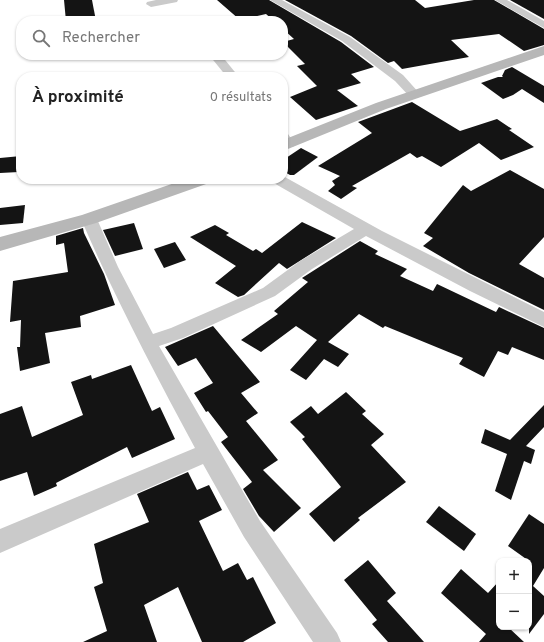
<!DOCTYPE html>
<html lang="fr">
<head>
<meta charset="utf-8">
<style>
  body { margin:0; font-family:Overpass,sans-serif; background:#f6f6f6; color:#222 }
  .controls { position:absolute; right:12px; bottom:12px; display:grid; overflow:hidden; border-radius:8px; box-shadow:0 1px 3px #0004 }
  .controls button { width:36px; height:36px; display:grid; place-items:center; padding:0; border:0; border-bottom:1px solid #e0e0e0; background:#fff; color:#222; font:20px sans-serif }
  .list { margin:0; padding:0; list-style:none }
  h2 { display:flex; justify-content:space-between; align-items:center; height:52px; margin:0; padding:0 16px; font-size:17px }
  h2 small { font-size:13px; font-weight:400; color:#767676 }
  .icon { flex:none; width:22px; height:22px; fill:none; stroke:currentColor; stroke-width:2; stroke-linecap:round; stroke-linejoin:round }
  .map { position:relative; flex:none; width:544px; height:642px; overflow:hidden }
  .search { position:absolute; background:#fff; box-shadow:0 1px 3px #0004; left:16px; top:16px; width:272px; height:44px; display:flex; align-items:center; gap:10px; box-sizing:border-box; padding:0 14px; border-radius:16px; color:#767676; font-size:15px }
  .panel { position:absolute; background:#fff; box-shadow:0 1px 3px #0004; left:16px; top:72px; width:272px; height:112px; border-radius:16px }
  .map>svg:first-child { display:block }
</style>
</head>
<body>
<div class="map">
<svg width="544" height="642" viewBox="0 0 544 642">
  <rect width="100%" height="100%" fill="#fff"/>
  <g fill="#141414">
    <path d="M64,0H92L96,21H66Z"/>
    <path d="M217,0H269L341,42L374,67L351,74L361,83L337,90L358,106L316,120L290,97L317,86L297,66L305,64L283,42L294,39L283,29V21H274L266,14L240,20Z"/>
    <path d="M285,0H415L425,8L474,0H494L544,29V45L524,51L499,34L451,40L469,57L402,69L394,61L388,63L351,36Z"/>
    <path d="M510,0H544V19Z"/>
    <path d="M512,67L544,86V103L522,89L513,95L503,99L481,83L498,77H503L502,76L505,70Z"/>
    <path d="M412,102L460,131L497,119L512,129L509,130L534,147L501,160L479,143L441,167L422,156L417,158L410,153L352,186L357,188L341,199L328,191L335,185L332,181L340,176L318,166L372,133L358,122Z"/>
    <path d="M301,148L318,157L294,175H290L283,171V160Z"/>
    <path d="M21,156L19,172L0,173V158Z"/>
    <path d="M510,170L544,189V237L519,264L544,278V310L469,273L423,246L433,238L424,233L463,185L471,191Z"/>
    <path d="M25,205L23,223L0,225V208Z"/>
    <path d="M302,222L336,238L287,269L279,263L244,295L238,297L215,283L236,266L190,237L215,225L229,233L226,235L253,251L256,249L262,253Z"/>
    <path d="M134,223L143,249L115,256L103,230Z"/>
    <path d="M83,228L84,233L104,274L115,305L80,316L81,327L45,333L50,363L20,371L17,347H20L21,320L10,322L13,281L68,272L64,243L56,245V236Z"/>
    <path d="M360,241L378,251L375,254L407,269L400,276L433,291L437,284L496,312L499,307L544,328V360L512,347L508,355L498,351L484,377L459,364L463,358L385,326L383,328L359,314L328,342L349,354L338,367L324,359L306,380L290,370L317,340L296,326L261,352L241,340L278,314L274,311L308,282L302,278Z"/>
    <path d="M175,242L186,260L164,268L154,249Z"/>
    <path d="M213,326L260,382L241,393L258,413L246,421L278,460L263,470L301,508L274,532L259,516L243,489L252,482L221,442L228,437L208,411L206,412L194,393L213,383L196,358L178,366L165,347Z"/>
    <path d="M131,365L152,411L160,407L175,439L132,458L127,447L56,483L57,486L34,496L27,472L0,481V414L22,406L32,437L83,415L71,382L91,375L92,379Z"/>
    <path d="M346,392L366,411L362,414L384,434L371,445L406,482L358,518L360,520L334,542L309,514L341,487L302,439L305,437L290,422L311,406L318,414Z"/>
    <path d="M544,405V427L526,446L535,450L531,464L524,461L511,500L495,491L507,454L481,443L485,429L510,440Z"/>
    <path d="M188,472L197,490L209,485L222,510L199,521L223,571L238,563L247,580L253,577L276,623L243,642H202L178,587L144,605L157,642H83L107,631L94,587L103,583L94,544L149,522L137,494Z"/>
    <path d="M439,506L476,534L464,551L426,522Z"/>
    <path d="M529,514L544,524V568L533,586L544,596V614L529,634V561L508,546Z"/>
    <path d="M368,560L396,593L387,601L424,642H388L372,624L377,620L344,580Z"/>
    <path d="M461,569L488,593L499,581V627H508L524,642H479L486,634L441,593Z"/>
  </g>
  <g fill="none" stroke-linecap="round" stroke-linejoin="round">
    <g fill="#cacaca" fill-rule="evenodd">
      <path d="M156,0H178L177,2L151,7L146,4L147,2Z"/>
      <path d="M270,0H282L350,37L403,75L420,94L418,97H410L395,81L342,41Z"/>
      <path d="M495,0H507L544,21V28Z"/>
      <path d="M209,55H221L239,77H227Z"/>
      <path d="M283,133L288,134L295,144L293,147H283Z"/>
      <path d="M283,176L382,231L544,312V327L470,291L366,236L312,269L275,296L183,338L159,346L260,521L337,633L341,642H313L244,537L203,464L0,553V529L195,448C154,372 115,298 81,219L84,215L89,214L94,215L97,219L118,267L153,334L171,328L263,288L300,261L354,229L272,182L270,179H283Z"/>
    </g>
    <g fill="#b7b7b7" fill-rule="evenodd">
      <path d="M544,46V55L386,109L283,151V140L376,103Z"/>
      <path d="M186,179H212L209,183L96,223L0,251V237L82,215Z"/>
    </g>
  </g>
</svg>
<div class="controls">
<button>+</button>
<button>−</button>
</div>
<div class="search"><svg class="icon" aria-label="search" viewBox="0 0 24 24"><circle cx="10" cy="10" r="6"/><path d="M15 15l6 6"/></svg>Rechercher</div>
<section class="panel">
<h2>À proximité<small>0 résultats</small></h2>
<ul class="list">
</ul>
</section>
</div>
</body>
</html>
